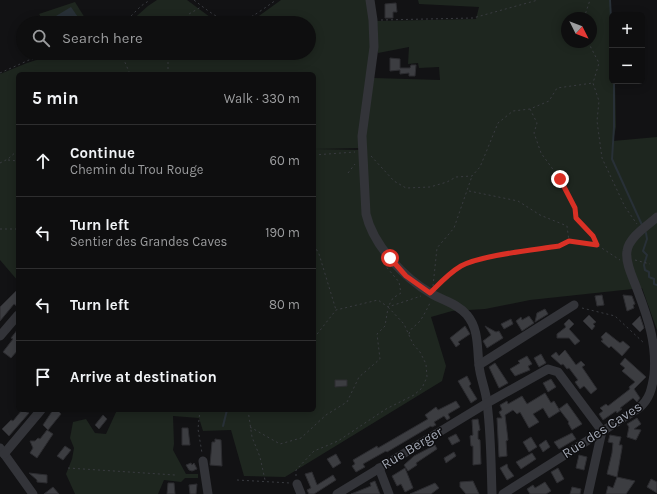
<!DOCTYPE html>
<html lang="en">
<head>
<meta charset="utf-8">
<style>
  body { margin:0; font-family:Karla,sans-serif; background:#1c1c1d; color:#f1f3f6 }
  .controls { position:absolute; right:12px; top:12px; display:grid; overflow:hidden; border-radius:6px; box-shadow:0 2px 10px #0003 }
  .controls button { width:36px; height:36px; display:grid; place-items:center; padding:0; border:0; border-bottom:1px solid #2e2e2f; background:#0e0e0f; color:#f1f3f6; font:20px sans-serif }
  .compass { position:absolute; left:561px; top:12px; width:36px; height:36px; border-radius:50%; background:#0e0e0f; box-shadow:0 2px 10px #0003; rotate:132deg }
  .stop { position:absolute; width:12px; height:12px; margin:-9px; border:3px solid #d93025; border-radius:50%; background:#fff }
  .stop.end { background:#d93025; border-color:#fff; box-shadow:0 1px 4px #0008 }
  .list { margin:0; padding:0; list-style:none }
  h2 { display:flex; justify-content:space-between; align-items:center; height:52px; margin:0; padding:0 16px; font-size:17px }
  h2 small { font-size:13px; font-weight:400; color:#9b9c9e }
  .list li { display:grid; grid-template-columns:26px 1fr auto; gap:12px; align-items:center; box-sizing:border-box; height:72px; padding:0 16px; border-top:1px solid #2e2e2f }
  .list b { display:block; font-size:15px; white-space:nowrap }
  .list p { margin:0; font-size:13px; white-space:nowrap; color:#9b9c9e }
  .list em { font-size:13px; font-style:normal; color:#9b9c9e }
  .icon { flex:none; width:22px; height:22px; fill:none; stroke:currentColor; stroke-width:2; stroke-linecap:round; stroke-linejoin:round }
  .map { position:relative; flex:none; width:657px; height:494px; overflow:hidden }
  .search { position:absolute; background:#0e0e0f; box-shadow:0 2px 10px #0003; left:16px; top:16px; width:300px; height:44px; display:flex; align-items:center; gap:10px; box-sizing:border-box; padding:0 14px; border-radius:22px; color:#9b9c9e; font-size:15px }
  .panel { position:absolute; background:#0e0e0f; box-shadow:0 2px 10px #0003; left:16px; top:72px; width:300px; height:340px; border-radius:6px }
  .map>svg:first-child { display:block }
</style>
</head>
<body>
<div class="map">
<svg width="657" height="494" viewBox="0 0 657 494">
  <rect width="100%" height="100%" fill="#121214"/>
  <g fill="#1e261f" fill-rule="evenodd">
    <path d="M157,0H187L218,23H129L148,6Z"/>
    <path d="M281,0H368L372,64L360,148L314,149V74H18V281L0,260V74L27,63L58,53H309V23H249Z"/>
    <path d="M418,0H610L612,81H615L616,127L613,141L657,137V330L642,288L530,300L485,309L452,311L431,317L446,366L442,381L285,477L244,476L231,430L203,431L199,418L173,416L174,444L173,450L186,474H198V478H185L181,482L164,480L158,494H75L66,474L72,459L74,448L70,438L73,422L86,419L95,433L106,434L117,410H314V149L363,150L369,93L374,78L440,80L439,67L419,68L418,63L408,64L409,47L378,53L377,21L476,19L479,7L419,4ZM567,18H591V42H567Z"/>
    <path d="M75,2L88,23H45L39,14Z"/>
  </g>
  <path fill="#283037" d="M71,7L82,23H47L46,22Z"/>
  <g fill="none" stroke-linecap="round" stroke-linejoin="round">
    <g stroke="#283037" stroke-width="2">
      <path d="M610,0L612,38"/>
      <path d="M614,81V127L612,159L642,225"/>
      <path d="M646,233L647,239L643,251L647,255L644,265L645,270L649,272V277L654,279V284L657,285"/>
      <path d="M223,426L227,410"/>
    </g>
  </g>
  <g fill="#3c3d41" stroke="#2c2c30">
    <path d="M396,3L397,12H393V18H385V4Z"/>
    <path d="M390,58L400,59V68H410L411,65H416L415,76H409V73L400,74V70L390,71Z"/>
    <path d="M18,289V307L14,304L0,321V307Z"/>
    <path d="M602,295L604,305L597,306L595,296Z"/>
    <path d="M623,295L632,296L635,304L633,305L634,308L627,311Z"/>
    <path d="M545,309L548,314L535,322L537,313Z"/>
    <path d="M589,315L596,322L593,324L595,326L592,330L583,321Z"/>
    <path d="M529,316L534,323L522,331L516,321L521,317L522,320Z"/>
    <path d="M640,316L644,328L640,332L632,324Z"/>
    <path d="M511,319L513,324L504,329L501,324Z"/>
    <path d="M569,319L574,324L569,329L580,341L575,345L569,338H557V334L566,327L564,324Z"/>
    <path d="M465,326L470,334L458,342L460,344L456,347L450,338Z"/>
    <path d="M485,326L496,332L499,331L503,338L487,348L483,341L491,335Z"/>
    <path d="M18,329V350L11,358L3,352L13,339L11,338Z"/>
    <path d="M606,332L620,343L623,341L630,347L622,356L611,346L609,348L601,341L603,340L601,337Z"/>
    <path d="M565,350L576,365L581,361L585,365L582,367L597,389L591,394L584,386L580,389L575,382L578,380L569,368L567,369L563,364L561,365L551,356L556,352L559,356Z"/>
    <path d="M541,354L546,363L539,367L534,358Z"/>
    <path d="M527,356L532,364L528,366L530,370L515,376L510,369L520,363L518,361Z"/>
    <path d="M625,358L646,377L634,389L640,398L637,402L633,398L620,408L622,409L617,413L616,411L603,420L599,414L603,411L600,408L606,404L608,406L630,389L629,387L635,382L622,371L625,368L620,364Z"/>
    <path d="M495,363L508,383L499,388L489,367Z"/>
    <path d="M467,376L471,384L469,386L477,399L471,403L458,381Z"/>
    <path d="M551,379L556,387L548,392L543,383Z"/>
    <path d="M335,380H347V386L335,387Z"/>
    <path d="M545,393L551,403L554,401L560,411L549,418L543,408L533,414L539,422L529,428L520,412L517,414L513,410L505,415L508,440L506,441L507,456L499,457L497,418H502L499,412L502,410L500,405L507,401L508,404L522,396L527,404Z"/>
    <path d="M456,401L460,407L448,414L450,418L447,420L444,416L434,422L436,425L432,427L431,426L387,452L386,451L363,464L365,467L356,472L352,466L355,464L353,460L377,446L378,448L428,419L425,415L436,407L438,410Z"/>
    <path d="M567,403L582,424L572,430L568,423L569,422L559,409Z"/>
    <path d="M22,410L29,413L9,436L2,429L11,420L13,421Z"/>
    <path d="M53,410H57L61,414L48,430L43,425Z"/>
    <path d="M103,415L107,419L99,429L95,425Z"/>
    <path d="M637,418L641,424L634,429L641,430L636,440L627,437L629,427L627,424Z"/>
    <path d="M478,419L480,430L478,431V439L480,440L481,464L473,465V446H471L470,436L473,435L472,420Z"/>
    <path d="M182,428H188L190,445H182Z"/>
    <path d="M47,430L53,434L37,458L30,453L33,448L30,441H35L38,438L40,439Z"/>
    <path d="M572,433L576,439L559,449L554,442Z"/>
    <path d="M456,434L460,441L452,445L448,438Z"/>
    <path d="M610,435L621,437L619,445H622V448L617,477L635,481L626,494H606L608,486L613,488L617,477L607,474L612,453L613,443L608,442Z"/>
    <path d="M531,437L537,447L529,452L523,442Z"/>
    <path d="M215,439L221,440L222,466L210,465L212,442H215Z"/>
    <path d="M546,440L550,447L543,452L539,445Z"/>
    <path d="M435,445L437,449L416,463L417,465L408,471L404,465L414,456Z"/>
    <path d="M65,446L71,450L63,460L57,456Z"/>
    <path d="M454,452L456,456L446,463L444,458Z"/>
    <path d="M532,453L536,459L521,469L516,462Z"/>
    <path d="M336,454L341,463L333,468L327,459Z"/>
    <path d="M579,455L587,457L584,470L576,468Z"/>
    <path d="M191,463L192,465L194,463L197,469L192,471L189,470L186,465Z"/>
    <path d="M507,464L508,468L514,476L507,480L500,468Z"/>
    <path d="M405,468L413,488L405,492L401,484L397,486L392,476Z"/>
    <path d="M558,468L564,479L557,483L551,472Z"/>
    <path d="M312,472L317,485L333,475L336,480L314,494H309L307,490L311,488L305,474Z"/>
    <path d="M29,473L47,475V483L37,482V480Z"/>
    <path d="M651,479L657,482V493L647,487Z"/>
    <path d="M375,481L380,494H351L371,486L370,483Z"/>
    <path d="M473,481L479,494H466L460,487V482Z"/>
    <path d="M545,482L551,491L546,494H530L527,489L533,485L535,488Z"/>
    <path d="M168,483H174L175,494H167Z"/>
    <path d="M435,483L439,488L431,494H410Z"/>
    <path d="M197,484L196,494H190L189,485Z"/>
    <path d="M53,487L59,494H44Z"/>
    <path d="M572,487L581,489L580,494H570Z"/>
  </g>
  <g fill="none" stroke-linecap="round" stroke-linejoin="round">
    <g stroke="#393b40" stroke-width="1" stroke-dasharray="2 3" stroke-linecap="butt">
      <path d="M194,0C233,31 237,28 276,0"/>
      <path d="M584,18L590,0"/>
      <path d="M381,20L473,18L538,0"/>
      <path d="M124,23L141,6L150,0"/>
      <path d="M185,23L189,14L201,7"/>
      <path d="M588,42L599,63L593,83L599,101L597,121L602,158L625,207L637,224"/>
      <path d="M121,53L130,74"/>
      <path d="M0,73L29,60L50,53"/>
      <path d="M168,74V61L171,53"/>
      <path d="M530,109L537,123L534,133L541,153L560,179L575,208L576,218L593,236L597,244"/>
      <path d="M314,155L355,152"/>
      <path d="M371,156L394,181L406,188L430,187L447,182L456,177L472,176L480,167L498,123L513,111L530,109L549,101L557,88L593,83"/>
      <path d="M8,160L18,161"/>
      <path d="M0,163L8,159L18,150"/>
      <path d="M348,173L355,164"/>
      <path d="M469,191L518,201L540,215L567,226L569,241"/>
      <path d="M0,229H18"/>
      <path d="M314,245L319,254L336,310"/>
      <path d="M635,260L650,264"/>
      <path d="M433,286L437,248L454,228L472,176"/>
      <path d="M435,288C442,280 451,271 461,266C483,255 533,250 559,245L569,241L597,245L620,260"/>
      <path d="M582,308L615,316L645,344"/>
      <path d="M409,334C410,328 416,326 420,321C424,315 427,309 430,303"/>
      <path d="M314,338L336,310L378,300L388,307L421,296"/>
      <path d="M200,410L198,429L202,453"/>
      <path d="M248,410L252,437L260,457L265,480"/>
      <path d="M250,427L280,444L301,438L326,415L347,402L359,377L380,359L377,334L385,326L388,308"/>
      <path d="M68,468L175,475"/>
      <path d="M296,476V470L314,451L338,441L386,409L414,395L422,388L427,377L426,364L420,352L413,344L404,324L388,307L393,298L401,293L399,282L384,264"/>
      <path d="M237,480L290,483"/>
    </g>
    <g stroke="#333439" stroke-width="9">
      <path d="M370,0L373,20L374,47L362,136L366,214C373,245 404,278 432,294C444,301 458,304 467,315C479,329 477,348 479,365C480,378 486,390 487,403C491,433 491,464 492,494"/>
      <path d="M0,336L18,315"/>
      <path d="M479,365L574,305"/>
      <path d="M0,448L33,494"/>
      <path d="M4,454L41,410"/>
      <path d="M203,461L208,494"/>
      <path d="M379,468L389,494"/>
      <path d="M297,484L301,494"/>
      <path d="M337,494L487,403L548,369L558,372L602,431L588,494"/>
      <path d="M503,494L639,408C650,399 652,388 654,375C657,344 648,318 637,289C633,278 625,263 627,251C629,237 647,226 657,217"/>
    </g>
  </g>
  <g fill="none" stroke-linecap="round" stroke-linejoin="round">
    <path stroke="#d93025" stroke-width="5" d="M390,258L406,276L430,293C440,283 449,273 461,266C481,255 534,250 559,246L569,241L597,245L593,236L576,218L575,208L560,179"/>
  </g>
  <g text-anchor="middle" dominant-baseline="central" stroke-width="3" stroke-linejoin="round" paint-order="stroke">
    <g font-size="14" fill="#a3a8b4" stroke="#0d0d0f">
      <text transform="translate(602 430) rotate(-33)">Rue des Caves</text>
      <text transform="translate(412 448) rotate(-31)">Rue Berger</text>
    </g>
  </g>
</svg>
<div class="controls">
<button>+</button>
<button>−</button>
</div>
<svg class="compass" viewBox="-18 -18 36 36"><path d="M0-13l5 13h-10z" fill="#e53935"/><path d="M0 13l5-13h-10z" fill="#9b9c9e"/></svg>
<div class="stop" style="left:390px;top:258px"></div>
<div class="stop end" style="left:560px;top:179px"></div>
<div class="search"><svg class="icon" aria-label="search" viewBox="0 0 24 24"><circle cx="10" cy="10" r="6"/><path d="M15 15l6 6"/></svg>Search here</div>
<section class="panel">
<h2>5 min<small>Walk · 330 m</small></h2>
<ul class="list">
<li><svg class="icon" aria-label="ahead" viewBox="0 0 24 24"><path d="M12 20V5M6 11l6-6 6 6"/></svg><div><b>Continue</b><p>Chemin du Trou Rouge</p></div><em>60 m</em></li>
<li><svg class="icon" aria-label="left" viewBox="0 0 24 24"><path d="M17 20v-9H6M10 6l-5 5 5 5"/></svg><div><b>Turn left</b><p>Sentier des Grandes Caves</p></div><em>190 m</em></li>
<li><svg class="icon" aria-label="left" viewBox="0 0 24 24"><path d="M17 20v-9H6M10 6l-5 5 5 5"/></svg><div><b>Turn left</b></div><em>80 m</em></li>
<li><svg class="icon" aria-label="arrive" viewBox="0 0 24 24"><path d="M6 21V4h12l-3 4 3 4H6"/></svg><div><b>Arrive at destination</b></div></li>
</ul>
</section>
</div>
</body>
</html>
